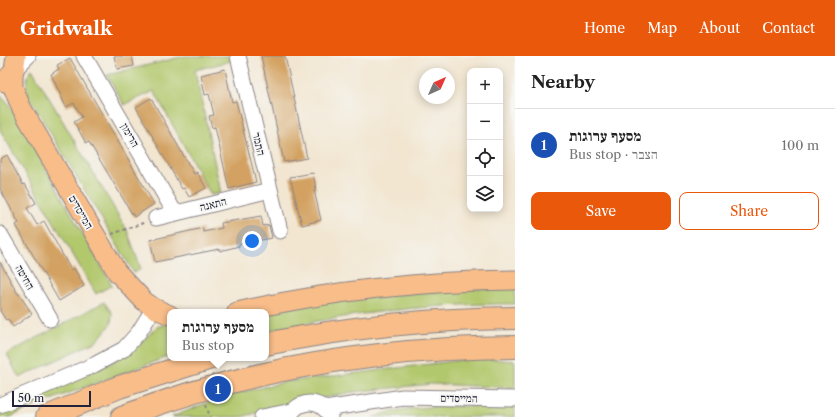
<!DOCTYPE html>
<html lang="en">
<head>
<meta charset="utf-8">
<style>
  body { margin:0; font-family:"Libre Caslon Text","Frank Ruhl Libre",serif; background:#f6f6f6; color:#222 }
  .controls { position:absolute; right:12px; top:12px; display:grid; overflow:hidden; border-radius:8px; box-shadow:0 2px 10px #0003 }
  .controls button { width:36px; height:36px; display:grid; place-items:center; padding:0; border:0; border-bottom:1px solid #e0e0e0; background:#fff; color:#222; font:20px sans-serif }
  .compass { position:absolute; left:419px; top:12px; width:36px; height:36px; border-radius:50%; background:#fff; box-shadow:0 2px 10px #0003; rotate:45deg }
  .scale { position:absolute; left:12px; bottom:10px; width:79px; box-sizing:border-box; padding-left:4px; border:2px solid #22223b; border-top:0; font-size:11px; line-height:14px; white-space:nowrap; color:#22223b; -webkit-text-stroke:3px #f6f6f2; paint-order:stroke }
  .you { position:absolute; left:252px; top:185px; width:14px; height:14px; margin:-10px; border:3px solid #fff; border-radius:50%; background:#1a73e8; box-shadow:0 0 0 6px #1a73e833 }
  .badge { display:grid; place-items:center; width:26px; height:26px; border-radius:50%; background:#ea580c; color:#fff; font-size:13px; font-weight:700 }
  .pin { position:absolute; translate:-50% -50%; border:2px solid #fff; box-shadow:0 1px 4px #0006 }
  .popup { position:absolute; left:167px; top:253px; width:102px; height:52px; box-sizing:border-box; display:grid; place-content:center; border-radius:8px; background:#fff; filter:drop-shadow(0 1px 3px #0005); font-size:13px; white-space:nowrap; color:#767676 }
  .popup b { font-size:15px; color:#222 }
  .popup::after { content:''; position:absolute; left:50%; top:100%; margin-left:-8px; border:8px solid transparent; border-top-color:#fff }
  .list { margin:0; padding:0; list-style:none }
  h2 { display:flex; justify-content:space-between; align-items:center; height:52px; margin:0; padding:0 16px; font-size:17px }
  h2 small { font-size:13px; font-weight:400; color:#767676 }
  .list li { display:grid; grid-template-columns:26px 1fr auto; gap:12px; align-items:center; box-sizing:border-box; height:72px; padding:0 16px; border-top:1px solid #e0e0e0 }
  .list b { display:block; font-size:15px; white-space:nowrap }
  .list p { margin:0; font-size:13px; white-space:nowrap; color:#767676 }
  .list em { font-size:13px; font-style:normal; color:#767676 }
  .actions { display:flex; gap:8px; padding:12px 16px }
  .actions a { flex:1; padding:9px 0; border:1px solid #ea580c; border-radius:8px; text-align:center; font-size:14px; color:#ea580c }
  .actions .main { background:#ea580c; color:#fff }
  .icon { flex:none; width:22px; height:22px; fill:none; stroke:currentColor; stroke-width:2; stroke-linecap:round; stroke-linejoin:round }
  .map { position:relative; flex:none; width:515px; height:361px; overflow:hidden }
  header { display:flex; align-items:center; gap:24px; box-sizing:border-box; height:56px; padding:0 20px; background:#ea580c; color:#fff }
  header strong { font-size:19px }
  nav { display:flex; gap:22px; margin-inline-start:auto; font-size:14px }
  main { display:flex }
  aside { flex:1; background:#fff }
  .map>svg:first-child { display:block }
</style>
</head>
<body>
<header>
<strong>Gridwalk</strong>
<nav><a>Home</a><a>Map</a><a>About</a><a>Contact</a></nav>
</header>
<main>
<div class="map">
<svg width="515" height="361" viewBox="0 0 515 361">
  <rect width="100%" height="100%" fill="#f6f6f2"/>
  <filter id="ink" filterUnits="userSpaceOnUse"><feTurbulence type="fractalNoise" baseFrequency=".025" numOctaves="2"/><feDisplacementMap in="SourceGraphic" scale="8" xChannelSelector="R" yChannelSelector="G"/><feConvolveMatrix kernelMatrix="1 2 1 2 8 2 1 2 1" color-interpolation-filters="sRGB"/></filter>
  <filter id="wash" filterUnits="userSpaceOnUse"><feTurbulence type="fractalNoise" baseFrequency=".012" numOctaves="4" result="noise"/><feDisplacementMap in="SourceGraphic" scale="16" xChannelSelector="R" yChannelSelector="G"/><feGaussianBlur stdDeviation="0.9" result="paint"/><feColorMatrix in="noise" values="0 0 0 0 0 0 0 0 0 0 0 0 0 0 0 0 0 1.4 0 .05"/><feComposite in="paint" operator="in"/></filter>
  <g filter="url(#wash)">
    <rect width="100%" height="100%" fill="#f2e6d1"/>
    <g fill="#b2c86d" stroke="#6a7554">
      <path d="M185,0H230L231,5L195,14L221,137L211,139L154,35L124,49L107,19Z"/>
      <path d="M32,13L127,174L141,213L134,217L28,39C26,30 25,21 32,13Z"/>
      <path d="M0,39L10,50L112,229L96,238L0,74Z"/>
      <path d="M515,230V248C431,247 348,258 266,275V257L325,244Z"/>
      <path d="M104,246L112,257L111,268L97,285L19,322L7,298Z"/>
      <path d="M165,268H170V300L39,348L10,361H0V355L111,307L138,289L157,271Z"/>
      <path d="M478,302L515,305V332L432,328L352,336L275,352L241,361H172L221,341L285,326Z"/>
      <path d="M515,351V361H373C418,346 468,351 515,351Z"/>
    </g>
    <g id="blocks">
      <g fill="#d3a262">
        <path d="M114,0H132L134,10L117,13Z"/>
        <path d="M261,0H285L307,102L284,106Z"/>
        <path d="M70,2L154,148L134,161L89,86L86,87L74,66L82,61L74,47L66,51L51,18L59,13L57,9Z"/>
        <path d="M225,13L232,46L236,45L256,126L229,133L215,71L212,72L209,60L214,59L209,38L205,39L201,19Z"/>
        <path d="M151,42L194,118L197,116L206,132L189,141L184,132L182,133L136,51Z"/>
        <path d="M7,99L23,129L25,128L36,147L27,152L37,169L44,165L71,214L74,212L84,230L59,245L16,169L19,167L0,133V103Z"/>
        <path d="M313,117L316,133L314,134L321,164L302,169L290,121Z"/>
        <path d="M261,160L263,170L269,169L272,182L239,188V190L220,195L219,193L155,206L150,184L203,172V176L222,172L221,167Z"/>
        <path d="M0,206L18,238H19L32,258L13,271L8,263L6,264L0,255Z"/>
      </g>
    </g>
  </g>
  <g filter="url(#ink)">
    <use href="#blocks" fill-opacity="0" stroke="#8a8486" stroke-width="1"/>
    <g fill="none" stroke-linecap="round" stroke-linejoin="round">
      <defs>
        <g id="minor">
          <path d="M84,0L175,157"/>
          <path d="M238,0L280,175"/>
          <path d="M16,12L28,0"/>
          <path d="M156,162L270,134"/>
          <path d="M0,178L50,263"/>
          <path d="M0,349L94,309L124,293L139,276L154,252"/>
          <path d="M325,353L403,341L515,343"/>
          <path d="M262,361L292,355"/>
          <path d="M289,361C298,343 320,342 330,360"/>
        </g>
        <g id="major">
          <path d="M13,18V31L21,51L117,216L144,245L154,252L170,259"/>
          <path d="M4,26L14,15L16,0"/>
          <path d="M237,256C328,235 421,225 515,224"/>
        </g>
        <g id="highway">
          <path d="M266,288C347,271 432,263 515,262"/>
          <path d="M47,361L119,331L211,302"/>
          <path d="M122,361C247,312 382,292 515,291"/>
        </g>
      </defs>
      <use href="#minor" stroke="#8a8486" stroke-width="17"/>
      <use href="#major" stroke="#8a8486" stroke-width="21"/>
      <use href="#highway" stroke="#8a8486" stroke-width="24"/>
      <g stroke="#8a8486" stroke-width="2" stroke-dasharray="3 3" stroke-linecap="butt">
        <path d="M112,178L146,166"/>
        <path d="M206,349L210,361"/>
      </g>
      <use href="#minor" stroke="#fff" stroke-width="15"/>
      <use href="#major" stroke="#f8bd89" stroke-width="19"/>
      <use href="#highway" stroke="#f8bd89" stroke-width="22"/>
    </g>
  </g>
  <g text-anchor="middle" dominant-baseline="central" stroke-width="3.5" stroke-linejoin="round" paint-order="stroke">
    <g font-size="11" fill="#22223b" stroke="#f6f6f2">
      <text transform="translate(130 79) rotate(60)">הרימון</text>
      <text transform="translate(259 88) rotate(77)">התמר</text>
      <text transform="translate(213 148) rotate(-14)">התאנה</text>
      <text transform="translate(81 156) rotate(60)">המייסדים</text>
      <text transform="translate(25 221) rotate(60)">החיטה</text>
      <text transform="translate(459 342) rotate(1)">המייסדים</text>
    </g>
  </g>
</svg>
<div class="controls">
<button>+</button>
<button>−</button>
<button><svg class="icon" aria-label="locate" viewBox="0 0 24 24"><circle cx="12" cy="12" r="6"/><path d="M12 2v4M12 18v4M2 12h4M18 12h4"/></svg></button>
<button><svg class="icon" aria-label="layers" viewBox="0 0 24 24"><path d="M12 4l9 5-9 5-9-5zM3 14l9 5 9-5"/></svg></button>
</div>
<svg class="compass" viewBox="-18 -18 36 36"><path d="M0-13l5 13h-10z" fill="#e53935"/><path d="M0 13l5-13h-10z" fill="#767676"/></svg>
<div class="scale">50 m</div>
<div class="you"></div>
<div class="pin badge" style="left:218px;top:333px;background:#1a4fb4">1</div>
<div class="popup"><b>מסעף ערוגות</b>Bus stop</div>
</div>
<aside>
<h2>Nearby<small></small></h2>
<ul class="list">
<li><span class="badge" style="background:#1a4fb4">1</span><div><b>מסעף ערוגות</b><p>Bus stop · הצבר</p></div><em>100 m</em></li>
</ul>
<div class="actions"><a class="main">Save</a><a>Share</a></div>
</aside>
</main>
</body>
</html>
